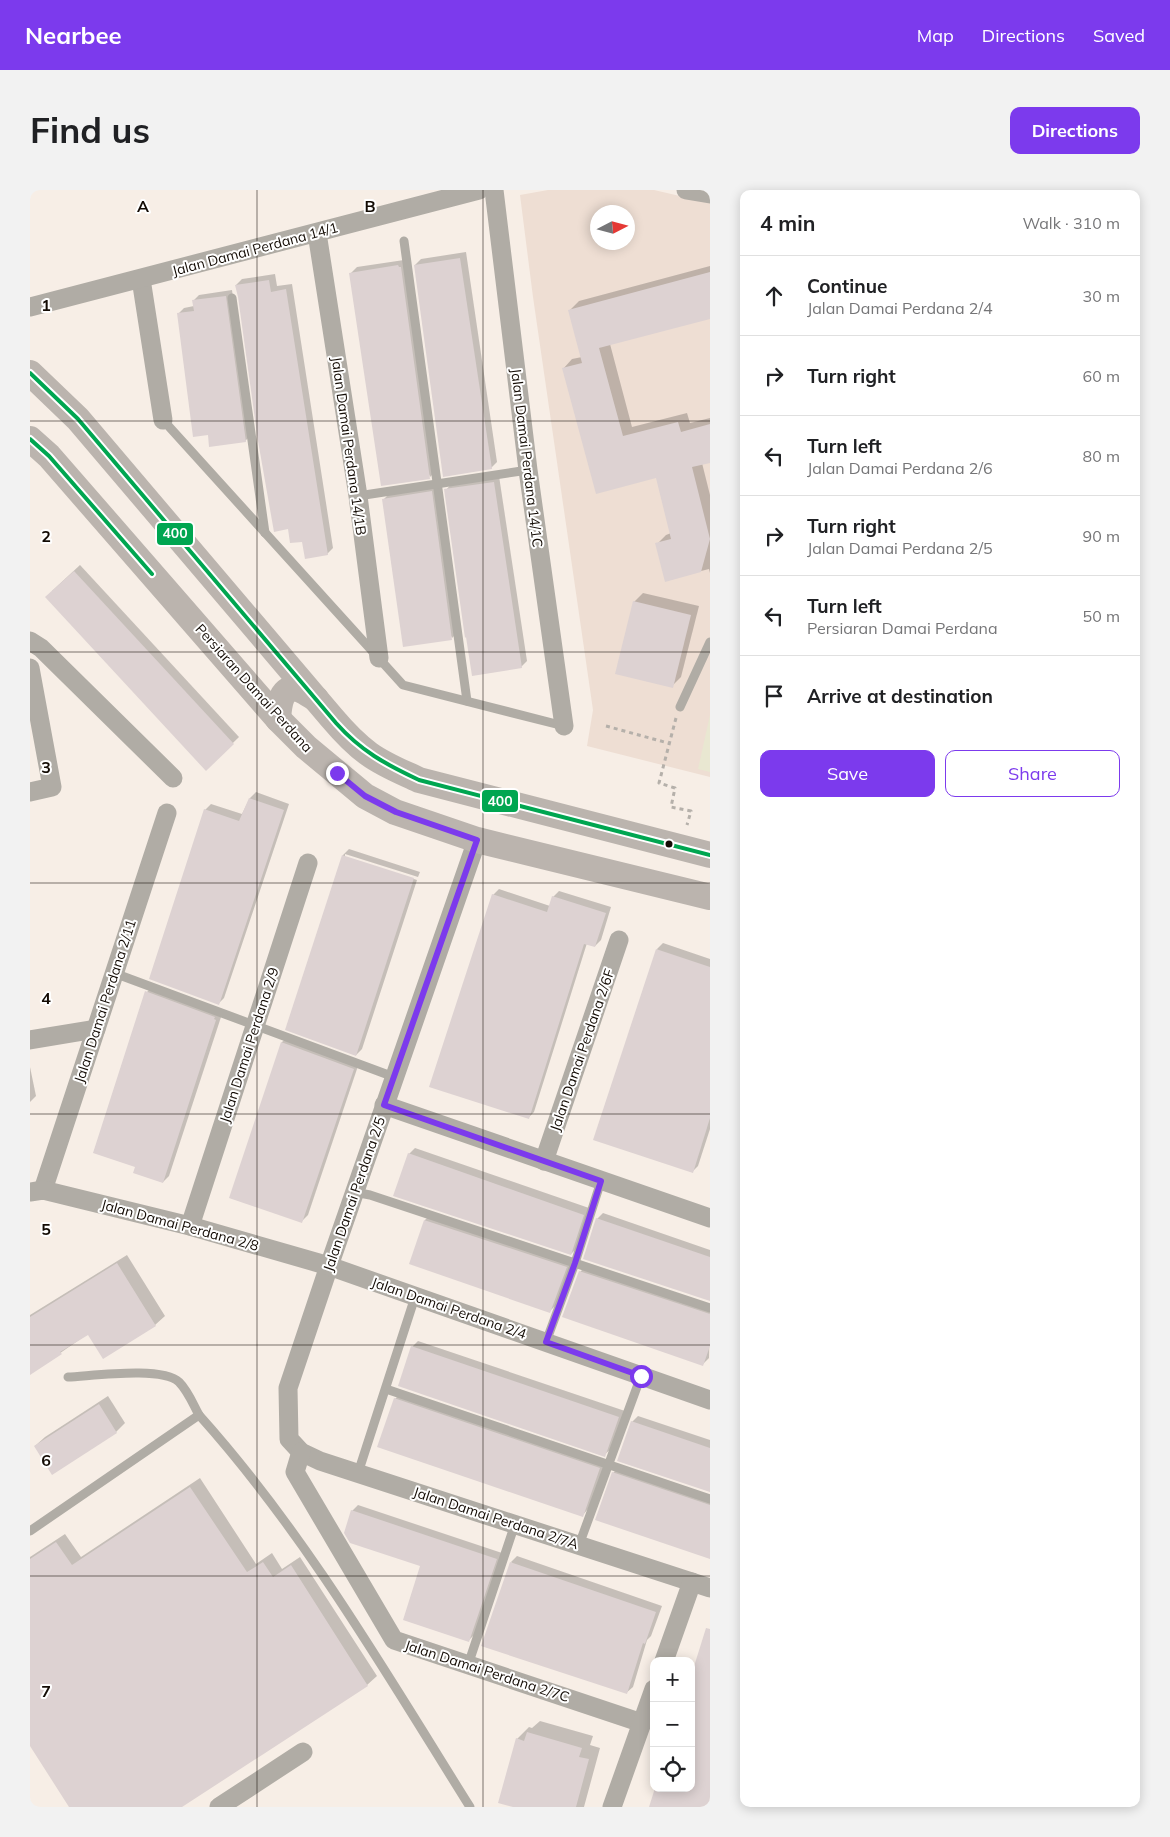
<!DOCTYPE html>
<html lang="en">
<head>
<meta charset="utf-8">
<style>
  body { margin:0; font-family:Mulish,sans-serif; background:#f2f2f2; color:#202124 }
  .controls { position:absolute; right:15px; bottom:15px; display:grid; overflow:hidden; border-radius:10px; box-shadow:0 2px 12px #0003 }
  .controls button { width:45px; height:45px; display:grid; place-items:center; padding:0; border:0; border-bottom:1px solid #e0e0e0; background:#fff; color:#202124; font:25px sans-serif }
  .compass { position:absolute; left:560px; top:15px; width:45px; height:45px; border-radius:50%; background:#fff; box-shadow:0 2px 12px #0003; rotate:84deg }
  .stop { position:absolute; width:15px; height:15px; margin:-11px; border:4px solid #7c3aed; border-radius:50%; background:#fff }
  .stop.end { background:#7c3aed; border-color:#fff; box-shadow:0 1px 5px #0008 }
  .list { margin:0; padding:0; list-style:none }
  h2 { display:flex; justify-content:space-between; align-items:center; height:65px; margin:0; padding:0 20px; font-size:21px }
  h2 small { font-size:16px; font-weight:400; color:#757577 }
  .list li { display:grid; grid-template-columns:32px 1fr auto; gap:15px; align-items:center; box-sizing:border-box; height:80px; padding:0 20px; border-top:1px solid #e0e0e0 }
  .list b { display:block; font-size:19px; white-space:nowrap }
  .list p { margin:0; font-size:16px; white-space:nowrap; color:#757577 }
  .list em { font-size:16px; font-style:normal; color:#757577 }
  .actions { display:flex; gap:10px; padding:15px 20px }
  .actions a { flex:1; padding:11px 0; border:1px solid #7c3aed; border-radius:10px; text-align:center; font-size:18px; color:#7c3aed }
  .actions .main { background:#7c3aed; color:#fff }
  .icon { flex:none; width:28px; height:28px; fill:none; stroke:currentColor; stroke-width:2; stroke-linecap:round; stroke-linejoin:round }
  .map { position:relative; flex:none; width:680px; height:1617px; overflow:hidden; border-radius:10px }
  header { display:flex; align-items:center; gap:30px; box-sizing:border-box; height:70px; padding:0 25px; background:#7c3aed; color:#fff }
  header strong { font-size:24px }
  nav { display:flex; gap:28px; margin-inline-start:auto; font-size:18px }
  .intro { display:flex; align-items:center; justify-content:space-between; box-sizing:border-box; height:120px; padding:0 30px }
  h1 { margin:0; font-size:35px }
  .button { padding:12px 22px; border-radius:10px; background:#7c3aed; color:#fff; font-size:18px; font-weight:700 }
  main { display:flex; gap:30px; padding:0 30px }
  aside { flex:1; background:#fff; border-radius:10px; box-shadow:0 2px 12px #0003 }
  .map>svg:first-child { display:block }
</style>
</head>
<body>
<header>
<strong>Nearbee</strong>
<nav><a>Map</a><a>Directions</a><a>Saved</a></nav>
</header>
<div class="intro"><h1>Find us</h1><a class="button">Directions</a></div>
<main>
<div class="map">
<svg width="680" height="1617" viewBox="0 0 680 1617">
  <rect width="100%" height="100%" fill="#f7eee6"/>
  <path fill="#eeded3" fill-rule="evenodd" d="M518,0H624L680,13V587L557,556L563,520L503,107L490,5ZM568,22H598V52H568Z"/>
  <path fill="#e9e7d1" d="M680,525V582L668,579Z"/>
  <g fill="#0003">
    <path d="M436,62L467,272L461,278L385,75L391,69Z"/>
    <path d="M374,70L406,281L400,287L321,83L327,77Z"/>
    <path d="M680,76V128L580,154L602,237L657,223L660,233L680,228V271L672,273L680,305V383L679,379L636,390L627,354L636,345L641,343L627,286L533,179L542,169L552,167L540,120L549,111Z"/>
    <path d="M245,84L247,96L262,94L303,358L297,364L206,95L212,89Z"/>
    <path d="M202,100L221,245L215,251L179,244L148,124L154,118L164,116L163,111L169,105Z"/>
    <path d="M469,286L497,471L491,477L416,300L422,293Z"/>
    <path d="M408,296L428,442L422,448L354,309L360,303Z"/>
    <path d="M50,375L209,547L176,579L22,401Z"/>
    <path d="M613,403L669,416L651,487L642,496L604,412Z"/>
    <path d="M226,602L259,614L194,808L188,814L175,620L181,614L212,624L220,608Z"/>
    <path d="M319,659L390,682L388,687L315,664V667L387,690L332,859L326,865L313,665Z"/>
    <path d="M469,699L520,716L523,707L529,701L581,717L571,750L565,756L557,753L504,922L498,928L463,705Z"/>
    <path d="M633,753L680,769V939L668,976L662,982L627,759Z"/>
    <path d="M123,796L192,824L139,986L133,992L117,802Z"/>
    <path d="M259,846L329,873L278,1025L272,1031L201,1008L252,852Z"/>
    <path d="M0,877L6,906L0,912Z"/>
    <path d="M385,958L559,1018L547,1058L541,1064L379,964Z"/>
    <path d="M573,1023L680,1060V1110L567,1029Z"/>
    <path d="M401,1024L542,1071L526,1115L520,1121L381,1073L395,1030Z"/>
    <path d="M97,1065L135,1126L125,1135L59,1143L0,1184V1125Z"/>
    <path d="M556,1076L680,1117L679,1168L673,1174L550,1082Z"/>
    <path d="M388,1151L595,1221L581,1259L574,1265L382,1157Z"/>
    <path d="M371,1203L576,1272L558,1319L552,1326L365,1209Z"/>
    <path d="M78,1206L95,1233L86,1242L22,1283L5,1256L15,1247Z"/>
    <path d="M608,1226L680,1250V1301L602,1232Z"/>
    <path d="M589,1277L680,1308V1368L583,1283Z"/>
    <path d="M170,1288L226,1374L242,1363L252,1379L270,1367L347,1486L337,1495L149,1617H40L0,1554V1367L35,1344L51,1367Z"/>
    <path d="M328,1315L472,1363L445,1444L439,1450L392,1375L322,1321Z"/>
    <path d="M487,1366L632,1416L621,1446L617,1450L603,1497L596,1503L481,1372Z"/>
    <path d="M510,1531L563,1546L560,1555L570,1558L554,1617H488L487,1549L499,1537L502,1538Z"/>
  </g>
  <g fill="#ddd2d2">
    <path d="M430,68L462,279L413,287L384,75Z"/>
    <path d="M368,75L369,77H371L400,289L351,296L319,83Z"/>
    <path d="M680,82V129L569,158L593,246L648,232L651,242L680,234V273L662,277L680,349L671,382L635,392L625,353L641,349L626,288L566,304L532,178L552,173L538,120Z"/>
    <path d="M239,90L241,102L256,99L298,365L275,369L272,352L260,353L258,339L244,342L228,251L208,107L205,95Z"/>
    <path d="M196,106L216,252L179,257L178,245L163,247L147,123L164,121L162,110Z"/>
    <path d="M464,292L492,478L442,486L436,447L435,448L414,299Z"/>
    <path d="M402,301L422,450L373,457L352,309Z"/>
    <path d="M44,381L204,554L176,581L15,407Z"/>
    <path d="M603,411L661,425L643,498L585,484Z"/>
    <path d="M219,608L254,620L189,815L119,789L174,619L209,631Z"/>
    <path d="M312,665L384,688L326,866L255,840Z"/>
    <path d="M462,704L517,722L522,706L576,723L565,757L554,754L499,929L399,897Z"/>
    <path d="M626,759L680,777V928L663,983L563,950Z"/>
    <path d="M115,801L185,827L184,829L186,830L133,993L103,983L105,977L63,963Z"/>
    <path d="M251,852L324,879L272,1033L199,1008Z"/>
    <path d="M378,963L554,1025L541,1065L363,1006Z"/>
    <path d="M566,1028L680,1067V1111L553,1069Z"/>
    <path d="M394,1030L537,1077L520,1123L379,1074Z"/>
    <path d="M87,1073L126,1136L73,1169L58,1145L30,1162L32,1164L0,1185V1127Z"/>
    <path d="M549,1081L680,1124V1156L673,1176L532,1127Z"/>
    <path d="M381,1156L589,1227L575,1267L368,1196Z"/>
    <path d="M364,1208L570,1278L553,1327L347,1257Z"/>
    <path d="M69,1214L87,1243L22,1285L4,1256Z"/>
    <path d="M601,1231L680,1258V1302L587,1271Z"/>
    <path d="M582,1282L680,1315V1369L565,1330Z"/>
    <path d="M160,1297L217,1382L233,1372L243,1387L261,1375L338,1496L152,1617H39L0,1556V1369L26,1352L42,1375Z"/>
    <path d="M321,1320L467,1369L439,1452L373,1430L390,1376L320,1353L314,1343Z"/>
    <path d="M480,1372L626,1422L615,1454L613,1453L597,1504L451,1456Z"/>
    <path d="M676,1438L680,1439V1617H619L625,1598H661V1486Z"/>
    <path d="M497,1542L552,1558L549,1567L559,1569L546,1617H483L468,1613L486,1548L494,1551Z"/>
  </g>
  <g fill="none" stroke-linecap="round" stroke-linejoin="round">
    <g stroke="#b5b0aa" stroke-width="3" stroke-dasharray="4 4" stroke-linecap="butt">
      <path d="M646,528L629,593L645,598L641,617L661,621L657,635"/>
      <path d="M576,536L638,553"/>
    </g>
    <g stroke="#b0aca5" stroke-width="9">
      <path d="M374,51L437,511"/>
      <path d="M202,108L235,343"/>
      <path d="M133,230L373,495L534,536"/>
      <path d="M328,306L498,280"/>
      <path d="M650,517L680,452"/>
      <path d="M84,783L364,887"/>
      <path d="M324,1002L340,1005L680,1118"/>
      <path d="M516,1152L545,1073L571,991"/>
      <path d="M38,1187C62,1186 132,1176 149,1192C158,1201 163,1214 169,1225"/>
      <path d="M356,1199L680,1309"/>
      <path d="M328,1283L385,1107"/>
      <path d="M0,1341L169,1225C275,1343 356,1483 440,1617"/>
      <path d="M549,1355L611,1186"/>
      <path d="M438,1475L485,1334"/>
    </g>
    <g stroke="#b0aca5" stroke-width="19">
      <path d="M464,0L498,280L534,536"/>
      <path d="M656,0L680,4"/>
      <path d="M287,43L328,306L349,468"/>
      <path d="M111,89L133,230"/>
      <path d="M0,117L449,0"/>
      <path d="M0,451L11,458L143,588"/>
      <path d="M0,478L22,597L0,602"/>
      <path d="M447,650L299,1076L258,1198L259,1249L271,1262L290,1271L680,1398"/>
      <path d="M0,850L66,839"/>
      <path d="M354,915L680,1028"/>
      <path d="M514,971L589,750"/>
      <path d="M13,1000L137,623"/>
      <path d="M0,1002L13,1000L160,1036L299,1076L680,1210"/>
      <path d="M160,1036L278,673"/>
      <path d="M271,1262L265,1282L364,1450L612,1533"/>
      <path d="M634,1471L662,1392"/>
      <path d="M189,1617L273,1562"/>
      <path d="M582,1617L624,1499"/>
    </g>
    <g stroke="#bbb4ae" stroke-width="26">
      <path d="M0,183L48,229L302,528C313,541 325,554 339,564C354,575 372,582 389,590L680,665"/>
      <path d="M0,249L19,266L248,529L276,557L335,606L365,622L447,650L680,707"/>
      <path d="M248,529C249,517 250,495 268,499C274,501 281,506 286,509"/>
    </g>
    <defs>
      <g id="bus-1">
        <path d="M0,183L48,229L306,533C331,561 355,574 389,590L680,665"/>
        <path d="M0,249L19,266L122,384"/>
      </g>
    </defs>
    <use href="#bus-1" stroke="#fff" stroke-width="8"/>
    <use href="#bus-1" stroke="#00a651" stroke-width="4"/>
  </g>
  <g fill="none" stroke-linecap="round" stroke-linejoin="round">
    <path stroke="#7c3aed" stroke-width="6" d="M307,583L335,606L366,622L447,650L354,915L571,991L545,1073L516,1152L611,1186"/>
  </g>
  <path fill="none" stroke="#130b04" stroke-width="1" stroke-opacity="0.55" d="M227,0V1617M453,0V1617M0,231H680M0,462H680M0,693H680M0,924H680M0,1155H680M0,1386H680"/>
  <circle fill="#130b04" stroke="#fff" stroke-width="2" cx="639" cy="654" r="4.5"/>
  <g text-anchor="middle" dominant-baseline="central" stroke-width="4" stroke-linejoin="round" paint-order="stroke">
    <g font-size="14" fill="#130b04" stroke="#fff">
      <text transform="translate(225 59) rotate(-15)">Jalan Damai Perdana 14/1</text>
      <text transform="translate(319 256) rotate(82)">Jalan Damai Perdana 14/1B</text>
      <text transform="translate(497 268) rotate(83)">Jalan Damai Perdana 14/1C</text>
      <text transform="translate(224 498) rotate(48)">Persiaran Damai Perdana</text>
      <text transform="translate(75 811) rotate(-72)">Jalan Damai Perdana 2/11</text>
      <text transform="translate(219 855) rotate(-72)">Jalan Damai Perdana 2/9</text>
      <text transform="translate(552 860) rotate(-71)">Jalan Damai Perdana 2/6F</text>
      <text transform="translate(324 1004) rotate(-71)">Jalan Damai Perdana 2/5</text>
      <text transform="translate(150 1035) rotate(15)">Jalan Damai Perdana 2/8</text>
      <text transform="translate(419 1118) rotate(19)">Jalan Damai Perdana 2/4</text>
      <text transform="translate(466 1328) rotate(18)">Jalan Damai Perdana 2/7A</text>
      <text transform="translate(457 1481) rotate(18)">Jalan Damai Perdana 2/7C</text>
    </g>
  </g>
  <g font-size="16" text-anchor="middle" font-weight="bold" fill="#130b04" stroke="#fff" stroke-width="4" stroke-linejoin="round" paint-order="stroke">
    <text x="113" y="22">A</text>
    <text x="340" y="22">B</text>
    <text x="16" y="121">1</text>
    <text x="16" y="352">2</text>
    <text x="16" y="583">3</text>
    <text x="16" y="814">4</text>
    <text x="16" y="1045">5</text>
    <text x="16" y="1276">6</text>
    <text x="16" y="1507">7</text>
  </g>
  <g stroke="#fff" stroke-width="2">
    <rect x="126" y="332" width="38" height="24" rx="5" fill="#00a651"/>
    <rect x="451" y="599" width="38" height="24" rx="5" fill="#00a651"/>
  </g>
  <g font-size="14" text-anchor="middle" font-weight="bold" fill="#fff">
    <text x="145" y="348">400</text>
    <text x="470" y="616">400</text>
  </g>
</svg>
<div class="controls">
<button>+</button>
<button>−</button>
<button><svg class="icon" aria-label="locate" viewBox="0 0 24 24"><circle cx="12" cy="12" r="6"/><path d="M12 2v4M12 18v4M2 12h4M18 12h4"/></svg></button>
</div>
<svg class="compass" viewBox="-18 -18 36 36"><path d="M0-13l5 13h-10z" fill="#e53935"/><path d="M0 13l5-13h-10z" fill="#757577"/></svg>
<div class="stop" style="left:611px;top:1186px"></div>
<div class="stop end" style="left:307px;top:583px"></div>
</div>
<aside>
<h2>4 min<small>Walk · 310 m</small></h2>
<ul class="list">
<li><svg class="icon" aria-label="ahead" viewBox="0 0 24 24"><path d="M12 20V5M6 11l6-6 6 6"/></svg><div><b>Continue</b><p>Jalan Damai Perdana 2/4</p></div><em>30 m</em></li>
<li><svg class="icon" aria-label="right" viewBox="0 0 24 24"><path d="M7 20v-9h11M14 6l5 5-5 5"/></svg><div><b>Turn right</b></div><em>60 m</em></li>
<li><svg class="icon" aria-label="left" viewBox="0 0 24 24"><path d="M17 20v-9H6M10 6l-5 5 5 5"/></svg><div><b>Turn left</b><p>Jalan Damai Perdana 2/6</p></div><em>80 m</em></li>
<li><svg class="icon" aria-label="right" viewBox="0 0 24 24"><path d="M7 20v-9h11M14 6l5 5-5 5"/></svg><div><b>Turn right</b><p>Jalan Damai Perdana 2/5</p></div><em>90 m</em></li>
<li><svg class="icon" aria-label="left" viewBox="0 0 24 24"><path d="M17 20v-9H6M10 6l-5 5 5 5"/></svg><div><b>Turn left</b><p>Persiaran Damai Perdana</p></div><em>50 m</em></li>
<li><svg class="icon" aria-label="arrive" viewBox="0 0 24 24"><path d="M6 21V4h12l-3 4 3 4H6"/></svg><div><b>Arrive at destination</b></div></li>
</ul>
<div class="actions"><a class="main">Save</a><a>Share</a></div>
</aside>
</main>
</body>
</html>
